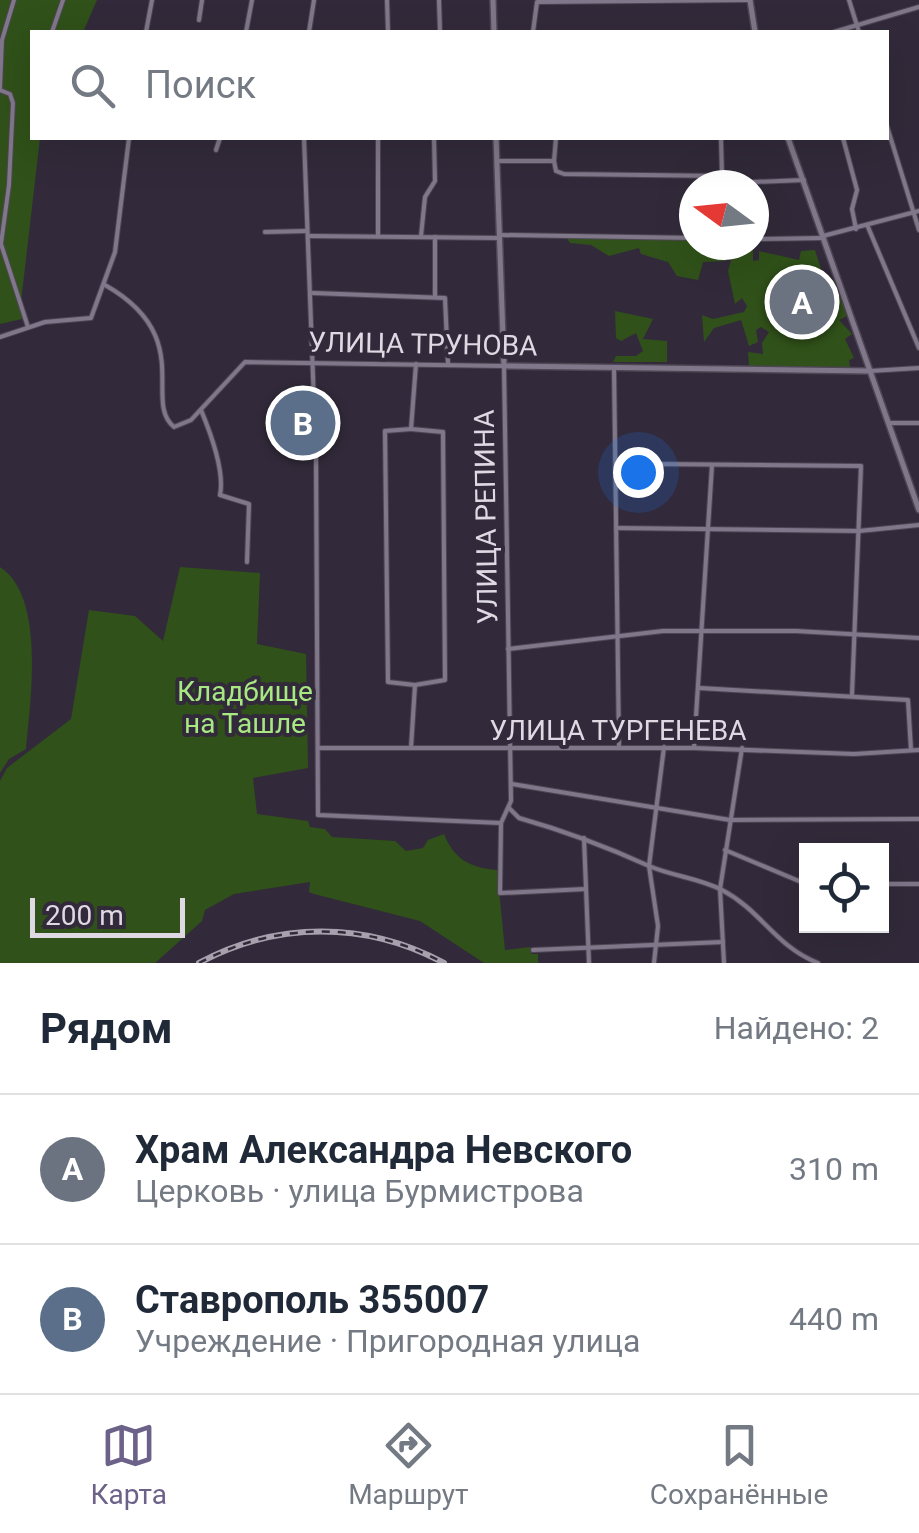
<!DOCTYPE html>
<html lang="ru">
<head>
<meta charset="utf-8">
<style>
  body { margin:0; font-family:Roboto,sans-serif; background:#f6f6f7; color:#1f2937 }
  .controls { position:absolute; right:30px; bottom:30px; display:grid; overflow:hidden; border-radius:0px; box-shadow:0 10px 40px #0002 }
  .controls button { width:90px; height:90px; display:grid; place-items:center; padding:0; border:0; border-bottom:2px solid #e0e1e3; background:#fff; color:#1f2937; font:50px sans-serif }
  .compass { position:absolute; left:679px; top:170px; width:90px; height:90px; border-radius:50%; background:#fff; box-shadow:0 10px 40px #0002; rotate:285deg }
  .scale { position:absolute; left:30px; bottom:25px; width:155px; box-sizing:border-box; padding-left:10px; border:5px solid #ded9e3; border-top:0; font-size:28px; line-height:35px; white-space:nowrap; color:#ded9e3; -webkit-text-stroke:8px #322a3a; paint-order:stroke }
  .you { position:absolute; left:638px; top:472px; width:35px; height:35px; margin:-25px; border:8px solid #fff; border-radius:50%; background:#1a73e8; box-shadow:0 0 0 15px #1a73e833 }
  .badge { display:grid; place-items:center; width:65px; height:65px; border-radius:50%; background:#6b6189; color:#fff; font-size:32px; font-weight:700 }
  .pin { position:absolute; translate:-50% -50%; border:5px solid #fff; box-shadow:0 2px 10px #0006 }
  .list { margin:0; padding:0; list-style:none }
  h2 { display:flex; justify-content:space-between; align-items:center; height:130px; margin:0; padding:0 40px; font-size:42px }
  h2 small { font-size:32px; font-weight:400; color:#747a83 }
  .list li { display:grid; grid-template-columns:65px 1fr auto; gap:30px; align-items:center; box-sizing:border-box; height:150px; padding:0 40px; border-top:2px solid #e0e1e3 }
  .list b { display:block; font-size:38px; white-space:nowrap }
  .list p { margin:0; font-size:32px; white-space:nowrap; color:#747a83 }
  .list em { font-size:32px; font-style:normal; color:#747a83 }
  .icon { flex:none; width:55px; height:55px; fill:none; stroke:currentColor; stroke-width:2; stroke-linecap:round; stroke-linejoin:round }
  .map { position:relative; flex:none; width:919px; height:963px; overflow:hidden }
  .search { position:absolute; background:#fff; box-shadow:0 10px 40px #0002; left:30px; right:30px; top:30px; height:110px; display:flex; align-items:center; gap:25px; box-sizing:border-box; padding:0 35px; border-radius:0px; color:#747a83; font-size:38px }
  .sheet { height:430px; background:#fff }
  nav { display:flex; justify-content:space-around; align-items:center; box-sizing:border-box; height:140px; border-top:2px solid #e0e1e3; background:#fff; font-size:28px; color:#747a83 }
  nav a { display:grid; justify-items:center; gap:5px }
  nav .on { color:#6b6189 }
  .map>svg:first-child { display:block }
</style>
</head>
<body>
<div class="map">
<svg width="919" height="963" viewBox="0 0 919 963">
  <rect width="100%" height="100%" fill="#322a3a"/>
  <g fill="#305119" fill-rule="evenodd">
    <path d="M0,0H97L83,32H32V138H40L21,302L26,318L0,324Z"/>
    <path d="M566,237L694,240V245H722L729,255L726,261L703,262L698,280L677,276L668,262L641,254L639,248L609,256L591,245L570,243Z"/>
    <path d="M745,245H753V261L759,260V251L799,260L801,251L815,250L824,278L829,276L837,284L847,316L839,320L852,334L845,339L854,358L849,360L850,367L749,366L748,352L763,354L762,343L769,332L761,327L756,330L758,342L749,346L741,320L714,328L704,342L702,315L713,319L744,312L747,306L742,298L735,304L728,271L732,257ZM801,265L804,288L820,303L818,321L803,325L784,302L783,293L792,288L788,280L780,284V277Z"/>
    <path d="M615,311L653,319L643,339L667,341V362H613L616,356H636L643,351L636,333L621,341L616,338Z"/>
    <path d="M0,567C46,597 30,701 26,749L9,759L0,773Z"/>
    <path d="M180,567L260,573L257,644L306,654L308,768L253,778L257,814L308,821L310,827L325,829L332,837L395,841L406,851L423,848L428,840L444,834C454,859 470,868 497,870L505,950L530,947L531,954H538V963H484L420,921L314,894L309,892L310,882L234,894L205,910L202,921L155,963H0V781L7,768L71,719L89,610L135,616L163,641Z"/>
  </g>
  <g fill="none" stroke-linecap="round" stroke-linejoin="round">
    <defs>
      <g id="minor">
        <path d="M387,0L388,32"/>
        <path d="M439,0L440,32"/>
        <path d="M849,0L859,32"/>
        <path d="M199,20L202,0"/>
        <path d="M52,32L63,0"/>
        <path d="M146,32L152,0"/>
        <path d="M246,32L252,0"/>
        <path d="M309,32L314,0"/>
        <path d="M533,32L537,2L750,0"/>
        <path d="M834,32L919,7"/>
        <path d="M0,88L2,40L14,0"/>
        <path d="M0,90L10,94L13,103L9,185L1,244L28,327"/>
        <path d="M886,123L919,230"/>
        <path d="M304,138L316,456L318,815L501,823"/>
        <path d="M721,138L722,176"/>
        <path d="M843,138L857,190L852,209L856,229"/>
        <path d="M216,150L220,138"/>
        <path d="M497,161H554L556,171L564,174L722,176L729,183L804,180"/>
        <path d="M554,161L556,138"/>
        <path d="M868,227L919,348"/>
        <path d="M265,232L306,231"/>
        <path d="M378,235V138"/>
        <path d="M500,235L694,238"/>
        <path d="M310,236L500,238"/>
        <path d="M421,236L425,197L435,181L434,138"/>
        <path d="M823,236L919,211"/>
        <path d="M754,239L823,238"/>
        <path d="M105,285C197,337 142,401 174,427L191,420L245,362L504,366L511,801L501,823L500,893L586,889"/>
        <path d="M313,293L445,298L448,364"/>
        <path d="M435,297V237"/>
        <path d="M0,337L45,322L91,318L115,252L129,138"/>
        <path d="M614,367L619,748"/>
        <path d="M870,371L919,368"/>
        <path d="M201,410C211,434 225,471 220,495L249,504L247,562"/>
        <path d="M889,423H919"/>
        <path d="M411,429L385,431L388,682L415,685"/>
        <path d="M655,464L861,466L852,695"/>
        <path d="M616,528L859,531L919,525"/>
        <path d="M508,649L663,631H796L919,638"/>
        <path d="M699,688L908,700L911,750"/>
        <path d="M319,748H694L854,754L919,750"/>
        <path d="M411,748L415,685L445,680L443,432L411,429L416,364"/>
        <path d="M694,748L712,465"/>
        <path d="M512,784L730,820L919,819"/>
        <path d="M509,808L519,818C565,831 605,846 649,866C672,876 699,878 722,890C762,911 775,946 818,963"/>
        <path d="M584,838L589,963"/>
        <path d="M725,850L806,884"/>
        <path d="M882,884H919"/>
        <path d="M533,950L723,942"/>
        <path d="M654,963L658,926L649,866L664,747"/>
        <path d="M724,963L720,889L742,748"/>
      </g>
      <g id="tertiary">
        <path d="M493,0L494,32"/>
        <path d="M750,0L755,32"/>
        <path d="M496,138L504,366L870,371"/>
        <path d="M788,138L919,510"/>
      </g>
    </defs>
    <use href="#minor" stroke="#4d4653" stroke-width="6"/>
    <use href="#tertiary" stroke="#4d4653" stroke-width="8"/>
    <use href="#minor" stroke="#80778a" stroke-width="4"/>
    <use href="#tertiary" stroke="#80778a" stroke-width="5"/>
    <defs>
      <path id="rail" d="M199,963C277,921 366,921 444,963"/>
    </defs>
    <use href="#rail" stroke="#a7a1ad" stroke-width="6"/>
    <use href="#rail" stroke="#322a3a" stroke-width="2.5" stroke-dasharray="8" stroke-linecap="butt"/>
  </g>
  <g text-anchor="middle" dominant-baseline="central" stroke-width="8" stroke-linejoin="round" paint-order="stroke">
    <g font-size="28" fill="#ded9e3" stroke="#322a3a">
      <text transform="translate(423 344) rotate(1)">УЛИЦА ТРУНОВА</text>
      <text transform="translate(486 517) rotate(-91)">УЛИЦА РЕПИНА</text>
      <text x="618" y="730">УЛИЦА ТУРГЕНЕВА</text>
    </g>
    <g font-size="28" fill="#a7e882" stroke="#322a3a">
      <text x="245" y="691">Кладбище<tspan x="245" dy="32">на Ташле</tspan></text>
    </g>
  </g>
</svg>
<div class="controls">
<button><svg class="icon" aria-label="locate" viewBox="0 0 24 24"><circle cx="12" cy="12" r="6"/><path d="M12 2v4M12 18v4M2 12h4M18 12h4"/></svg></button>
</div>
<svg class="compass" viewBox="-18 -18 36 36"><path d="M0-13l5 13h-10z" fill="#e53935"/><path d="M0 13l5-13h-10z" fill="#747a83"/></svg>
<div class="scale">200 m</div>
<div class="you"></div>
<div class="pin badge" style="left:802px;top:302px;background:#6b7280">A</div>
<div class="pin badge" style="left:303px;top:423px;background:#5c6f8a">B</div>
<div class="search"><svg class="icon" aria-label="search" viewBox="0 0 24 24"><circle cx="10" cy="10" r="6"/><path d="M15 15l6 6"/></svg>Поиск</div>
</div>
<section class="sheet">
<h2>Рядом<small>Найдено: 2</small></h2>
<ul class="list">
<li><span class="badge" style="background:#6b7280">A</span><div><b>Храм Александра Невского</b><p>Церковь · улица Бурмистрова</p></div><em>310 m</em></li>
<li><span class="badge" style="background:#5c6f8a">B</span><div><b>Ставрополь 355007</b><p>Учреждение · Пригородная улица</p></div><em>440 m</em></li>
</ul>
</section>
<nav>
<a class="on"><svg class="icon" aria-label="map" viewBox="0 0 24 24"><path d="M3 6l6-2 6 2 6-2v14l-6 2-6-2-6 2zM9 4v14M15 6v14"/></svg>Карта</a>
<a><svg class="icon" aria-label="directions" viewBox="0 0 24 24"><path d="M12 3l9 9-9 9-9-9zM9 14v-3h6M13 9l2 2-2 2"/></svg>Маршрут</a>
<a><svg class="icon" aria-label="saved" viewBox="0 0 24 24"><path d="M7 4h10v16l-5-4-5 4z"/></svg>Сохранённые</a>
</nav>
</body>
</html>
